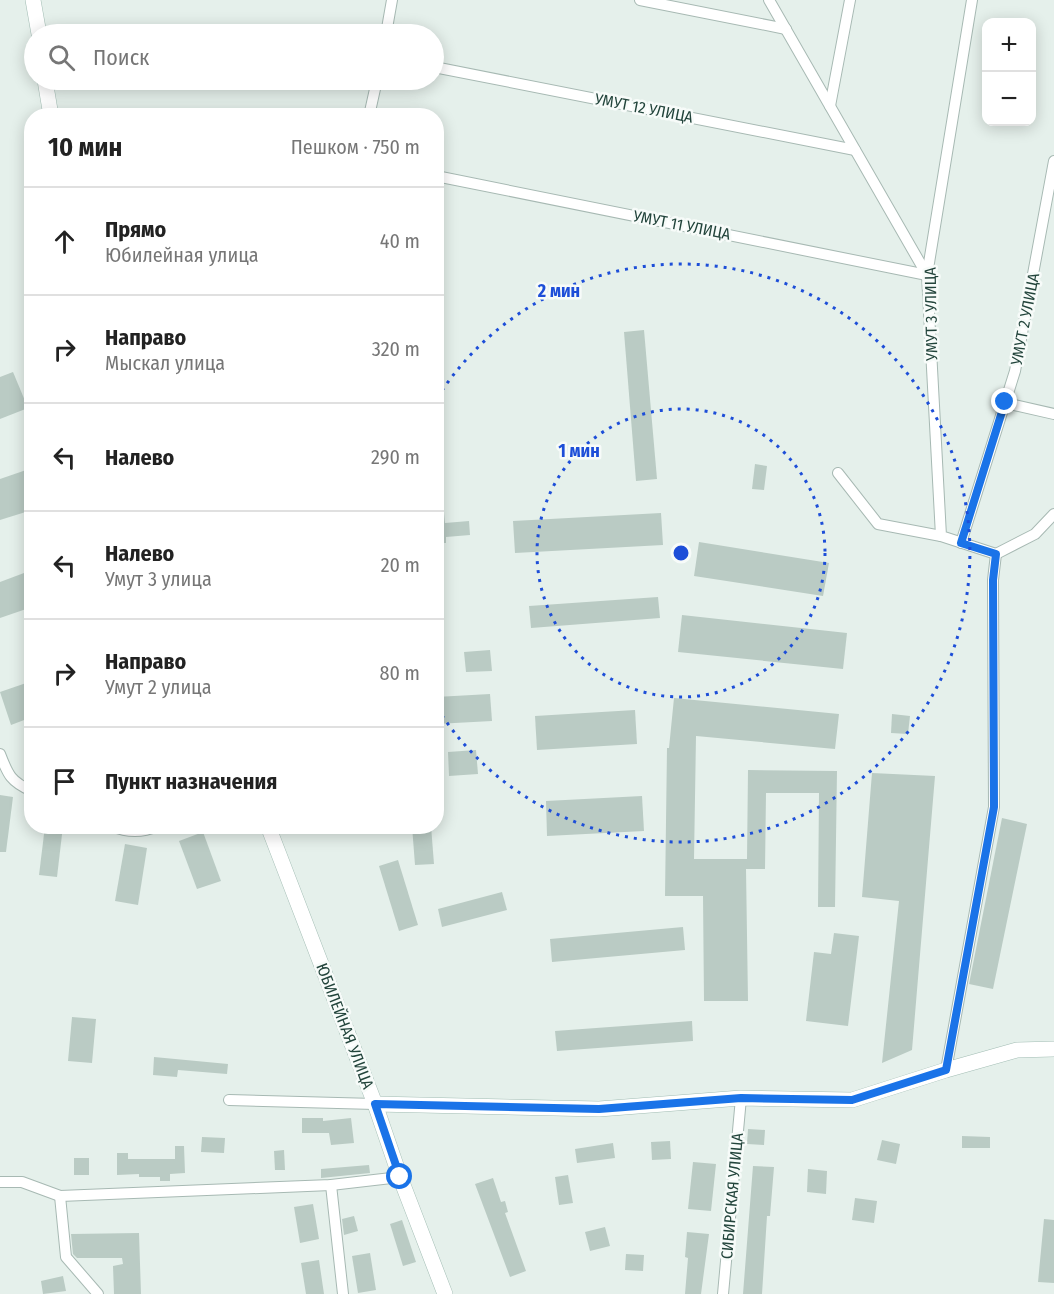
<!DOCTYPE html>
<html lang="ru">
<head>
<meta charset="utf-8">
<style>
  body { margin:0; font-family:"Fira Sans Condensed",sans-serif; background:#f6f6f6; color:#222 }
  .controls { position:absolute; right:18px; top:18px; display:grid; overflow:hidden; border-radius:12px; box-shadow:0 3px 15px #0003 }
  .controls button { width:54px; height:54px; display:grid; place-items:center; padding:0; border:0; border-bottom:2px solid #e0e0e0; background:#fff; color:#222; font:30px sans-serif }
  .stop { position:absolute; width:18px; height:18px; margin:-14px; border:4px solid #1a73e8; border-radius:50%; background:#fff }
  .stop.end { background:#1a73e8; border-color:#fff; box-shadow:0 2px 6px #0008 }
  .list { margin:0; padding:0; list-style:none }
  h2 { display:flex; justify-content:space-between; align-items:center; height:78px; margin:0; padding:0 24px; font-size:26px }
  h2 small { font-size:20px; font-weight:400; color:#767676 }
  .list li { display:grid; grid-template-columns:39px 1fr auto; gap:18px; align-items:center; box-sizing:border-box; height:108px; padding:0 24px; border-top:2px solid #e0e0e0 }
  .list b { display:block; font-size:22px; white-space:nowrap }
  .list p { margin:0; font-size:20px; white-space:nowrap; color:#767676 }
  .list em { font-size:20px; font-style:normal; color:#767676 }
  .icon { flex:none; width:33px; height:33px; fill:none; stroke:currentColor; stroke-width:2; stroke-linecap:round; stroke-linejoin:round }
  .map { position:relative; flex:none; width:1054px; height:1294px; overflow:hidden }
  .search { position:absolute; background:#fff; box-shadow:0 3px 15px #0003; left:24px; top:24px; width:420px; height:66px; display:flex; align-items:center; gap:15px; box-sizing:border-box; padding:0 21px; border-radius:33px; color:#767676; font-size:22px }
  .panel { position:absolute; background:#fff; box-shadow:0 3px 15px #0003; left:24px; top:108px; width:420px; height:726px; border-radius:24px }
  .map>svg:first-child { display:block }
</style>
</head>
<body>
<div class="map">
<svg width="1054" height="1294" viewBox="0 0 1054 1294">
  <rect width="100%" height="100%" fill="#e5f0eb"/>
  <g fill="#bacbc4">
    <path d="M644,330L657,479L636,481L624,332Z"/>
    <path d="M13,372L28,408L0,419V377Z"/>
    <path d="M755,464L767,466L764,490L752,489Z"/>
    <path d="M32,468V510L0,520V479Z"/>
    <path d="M436,513H444L445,523L469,521L470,535L446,537V543H436Z"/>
    <path d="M661,513L663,545L515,553L513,521Z"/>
    <path d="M699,542L829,563L823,596L694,576Z"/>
    <path d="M32,570V607L0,618V582Z"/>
    <path d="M658,597L660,618L531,628L529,606Z"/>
    <path d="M682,615L847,633L843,669L678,652Z"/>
    <path d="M490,650L492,671L466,672L464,652Z"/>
    <path d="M32,681V717L11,725L0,692Z"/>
    <path d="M490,694L492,721L436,724V697Z"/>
    <path d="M674,698L839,714L835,749L696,736L694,859H747L748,770L837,771L835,907H818L819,793H766L765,869H746L748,1001H704L703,896H665L667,748H669Z"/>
    <path d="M635,710L637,744L537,750L535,716Z"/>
    <path d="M892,714L910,716L908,734L891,733Z"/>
    <path d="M476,750L478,774L449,776L448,752Z"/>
    <path d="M872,773L935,776L912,1050L882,1063L899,901L862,897Z"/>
    <path d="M0,795L13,797L6,852H0Z"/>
    <path d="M642,796L644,831L547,836L546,801Z"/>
    <path d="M1002,818L1027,824L993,989L969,984Z"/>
    <path d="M45,826H63L57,877L39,875Z"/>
    <path d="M412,826H431L434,864L415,865Z"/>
    <path d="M203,832L221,881L197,889L179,841Z"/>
    <path d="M125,844L147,848L138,905L115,901Z"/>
    <path d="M398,860L418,925L399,931L379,866Z"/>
    <path d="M502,892L507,910L442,927L438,909Z"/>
    <path d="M683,927L685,950L552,962L550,939Z"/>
    <path d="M834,933L859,936L848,1026L806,1021L814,952L831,954Z"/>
    <path d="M72,1017L96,1019L92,1063L68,1061Z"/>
    <path d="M692,1021L693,1041L557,1051L555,1031Z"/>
    <path d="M154,1057L228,1064L227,1074L178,1070L177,1077L153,1075Z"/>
    <path d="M302,1118H323V1121L351,1118L354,1143L331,1145L329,1133H302Z"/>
    <path d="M748,1129L765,1130L764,1145L747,1144Z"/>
    <path d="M962,1136L990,1137V1148H962Z"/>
    <path d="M202,1137L225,1138L224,1153L201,1152Z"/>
    <path d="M882,1140L900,1144L896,1164L877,1160Z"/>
    <path d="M670,1141L671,1159L652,1160L651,1142Z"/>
    <path d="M613,1143L615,1158L577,1163L575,1149Z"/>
    <path d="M175,1146H184L185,1173L170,1174V1181H160V1177H139V1174L117,1175V1153H128V1159H175Z"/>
    <path d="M284,1150L285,1170H275L274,1151Z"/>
    <rect x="74" y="1158" width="15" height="17"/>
    <path d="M693,1162L716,1164L711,1211L688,1209Z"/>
    <path d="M369,1165L370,1173L321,1178V1169Z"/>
    <path d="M753,1166L774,1167L770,1216H767L762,1294H743Z"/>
    <path d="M808,1169L827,1171L826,1194L807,1192Z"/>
    <path d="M568,1175L573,1203L559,1205L555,1177Z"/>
    <path d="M493,1178L501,1202L505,1201L508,1212L505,1213L526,1271L510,1277L475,1184Z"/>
    <path d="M855,1198L877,1201L874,1223L852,1220Z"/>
    <path d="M313,1204L319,1239L300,1243L294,1207Z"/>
    <path d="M354,1216L358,1231L344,1235L342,1219Z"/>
    <path d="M1044,1219L1054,1220V1283L1038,1282Z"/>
    <path d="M402,1220L416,1262L403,1266L390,1224Z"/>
    <path d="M605,1227L610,1246L590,1251L585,1232Z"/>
    <path d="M687,1232L709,1234L701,1294H685L688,1258L685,1257Z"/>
    <path d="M139,1233L141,1294H114L113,1266L123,1264L122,1258H77L73,1254L71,1234Z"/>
    <path d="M370,1253L376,1290L358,1293L352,1256Z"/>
    <path d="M626,1254L644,1255L643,1271L625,1270Z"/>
    <path d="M319,1260L324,1294H306L301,1263Z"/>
    <path d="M63,1276L66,1291L43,1294L41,1281Z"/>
  </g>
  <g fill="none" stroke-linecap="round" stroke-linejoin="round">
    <defs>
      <g id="street">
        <path d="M640,0L786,29"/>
        <path d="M769,0L927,275"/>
        <path d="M972,0L927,275L941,536L996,554"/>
        <path d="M386,34L392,0"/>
        <path d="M434,67L855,150"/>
        <path d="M830,106L850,0"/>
        <path d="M369,116L377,80"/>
        <path d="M436,176L927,275"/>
        <path d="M1005,403L1054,414"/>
        <path d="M838,473L878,524L941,536"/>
        <path d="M961,543L1015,371L1054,161"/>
        <path d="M996,554L1035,534L1054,514"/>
        <path d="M0,754C8,775 11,782 32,791"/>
        <path d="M112,826C128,833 142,833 157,826"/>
        <path d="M946,1070L994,807L993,580L996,554"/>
        <path d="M229,1100L375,1104"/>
        <path d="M0,1182H22L60,1196L331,1185L400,1177"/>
        <path d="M331,1185L343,1294"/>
        <path d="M60,1196L66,1257L98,1294"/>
        <path d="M723,1294L741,1098"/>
      </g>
      <g id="secondary">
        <path d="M33,0L39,34"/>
        <path d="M45,80L51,116"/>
        <path d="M268,826L375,1104L400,1177L445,1294"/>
        <path d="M375,1104L599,1109L741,1098L852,1100L946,1070L1017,1050L1054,1049"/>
      </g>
    </defs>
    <use href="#street" stroke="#a7b9b3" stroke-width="12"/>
    <use href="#secondary" stroke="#a2bdb4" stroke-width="16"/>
    <use href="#street" stroke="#fff" stroke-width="10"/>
    <use href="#secondary" stroke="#fff" stroke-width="15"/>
  </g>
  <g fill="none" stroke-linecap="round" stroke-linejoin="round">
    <path stroke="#1a73e8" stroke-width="8" d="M400,1177L375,1104L599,1109L741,1098L852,1100L946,1070L994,807L993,580L996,554L961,543L1005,402"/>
  </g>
  <g fill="none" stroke="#1d4ed8" stroke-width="3" stroke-dasharray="3 6">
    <circle cx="681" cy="553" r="144"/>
    <path d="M437 398A289 289 0 1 1 437 708"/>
  </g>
  <g text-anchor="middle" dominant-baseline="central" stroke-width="5" stroke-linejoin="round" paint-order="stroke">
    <g font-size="16" fill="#22443b" stroke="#f7fbf9">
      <text transform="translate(644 108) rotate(11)">УМУТ 12 УЛИЦА</text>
      <text transform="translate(682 225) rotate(11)">УМУТ 11 УЛИЦА</text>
      <text transform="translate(931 314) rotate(-91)">УМУТ 3 УЛИЦА</text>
      <text transform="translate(1025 319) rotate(-79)">УМУТ 2 УЛИЦА</text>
      <text transform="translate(345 1026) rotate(69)">ЮБИЛЕЙНАЯ УЛИЦА</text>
      <text transform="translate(732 1196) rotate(-85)">СИБИРСКАЯ УЛИЦА</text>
    </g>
  </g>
  <circle cx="681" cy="553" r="9" fill="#1d4ed8" stroke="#f7fbf9" stroke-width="3"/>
  <g font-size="18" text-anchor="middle" font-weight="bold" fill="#1d4ed8" stroke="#f7fbf9" stroke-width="5" stroke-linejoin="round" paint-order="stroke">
    <text x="559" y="297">2 мин</text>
    <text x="579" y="457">1 мин</text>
  </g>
</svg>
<div class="controls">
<button>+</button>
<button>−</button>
</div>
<div class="stop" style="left:400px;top:1177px"></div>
<div class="stop end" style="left:1005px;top:402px"></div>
<div class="search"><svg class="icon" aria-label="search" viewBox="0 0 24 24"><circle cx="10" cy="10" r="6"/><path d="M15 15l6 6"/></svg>Поиск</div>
<section class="panel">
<h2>10 мин<small>Пешком · 750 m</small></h2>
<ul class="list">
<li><svg class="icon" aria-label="ahead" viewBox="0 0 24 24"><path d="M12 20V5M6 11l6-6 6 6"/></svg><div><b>Прямо</b><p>Юбилейная улица</p></div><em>40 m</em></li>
<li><svg class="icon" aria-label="right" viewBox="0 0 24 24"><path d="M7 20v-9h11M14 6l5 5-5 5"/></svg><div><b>Направо</b><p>Мыскал улица</p></div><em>320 m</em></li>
<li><svg class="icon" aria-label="left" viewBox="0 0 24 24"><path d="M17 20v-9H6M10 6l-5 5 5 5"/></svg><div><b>Налево</b></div><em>290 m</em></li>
<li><svg class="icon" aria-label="left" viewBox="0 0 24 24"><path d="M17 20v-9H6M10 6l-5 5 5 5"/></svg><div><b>Налево</b><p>Умут 3 улица</p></div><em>20 m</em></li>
<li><svg class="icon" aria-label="right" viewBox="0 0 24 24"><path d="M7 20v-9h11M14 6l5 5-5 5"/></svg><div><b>Направо</b><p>Умут 2 улица</p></div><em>80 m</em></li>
<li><svg class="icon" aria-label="arrive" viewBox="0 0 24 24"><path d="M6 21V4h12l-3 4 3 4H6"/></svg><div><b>Пункт назначения</b></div></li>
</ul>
</section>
</div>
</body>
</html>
